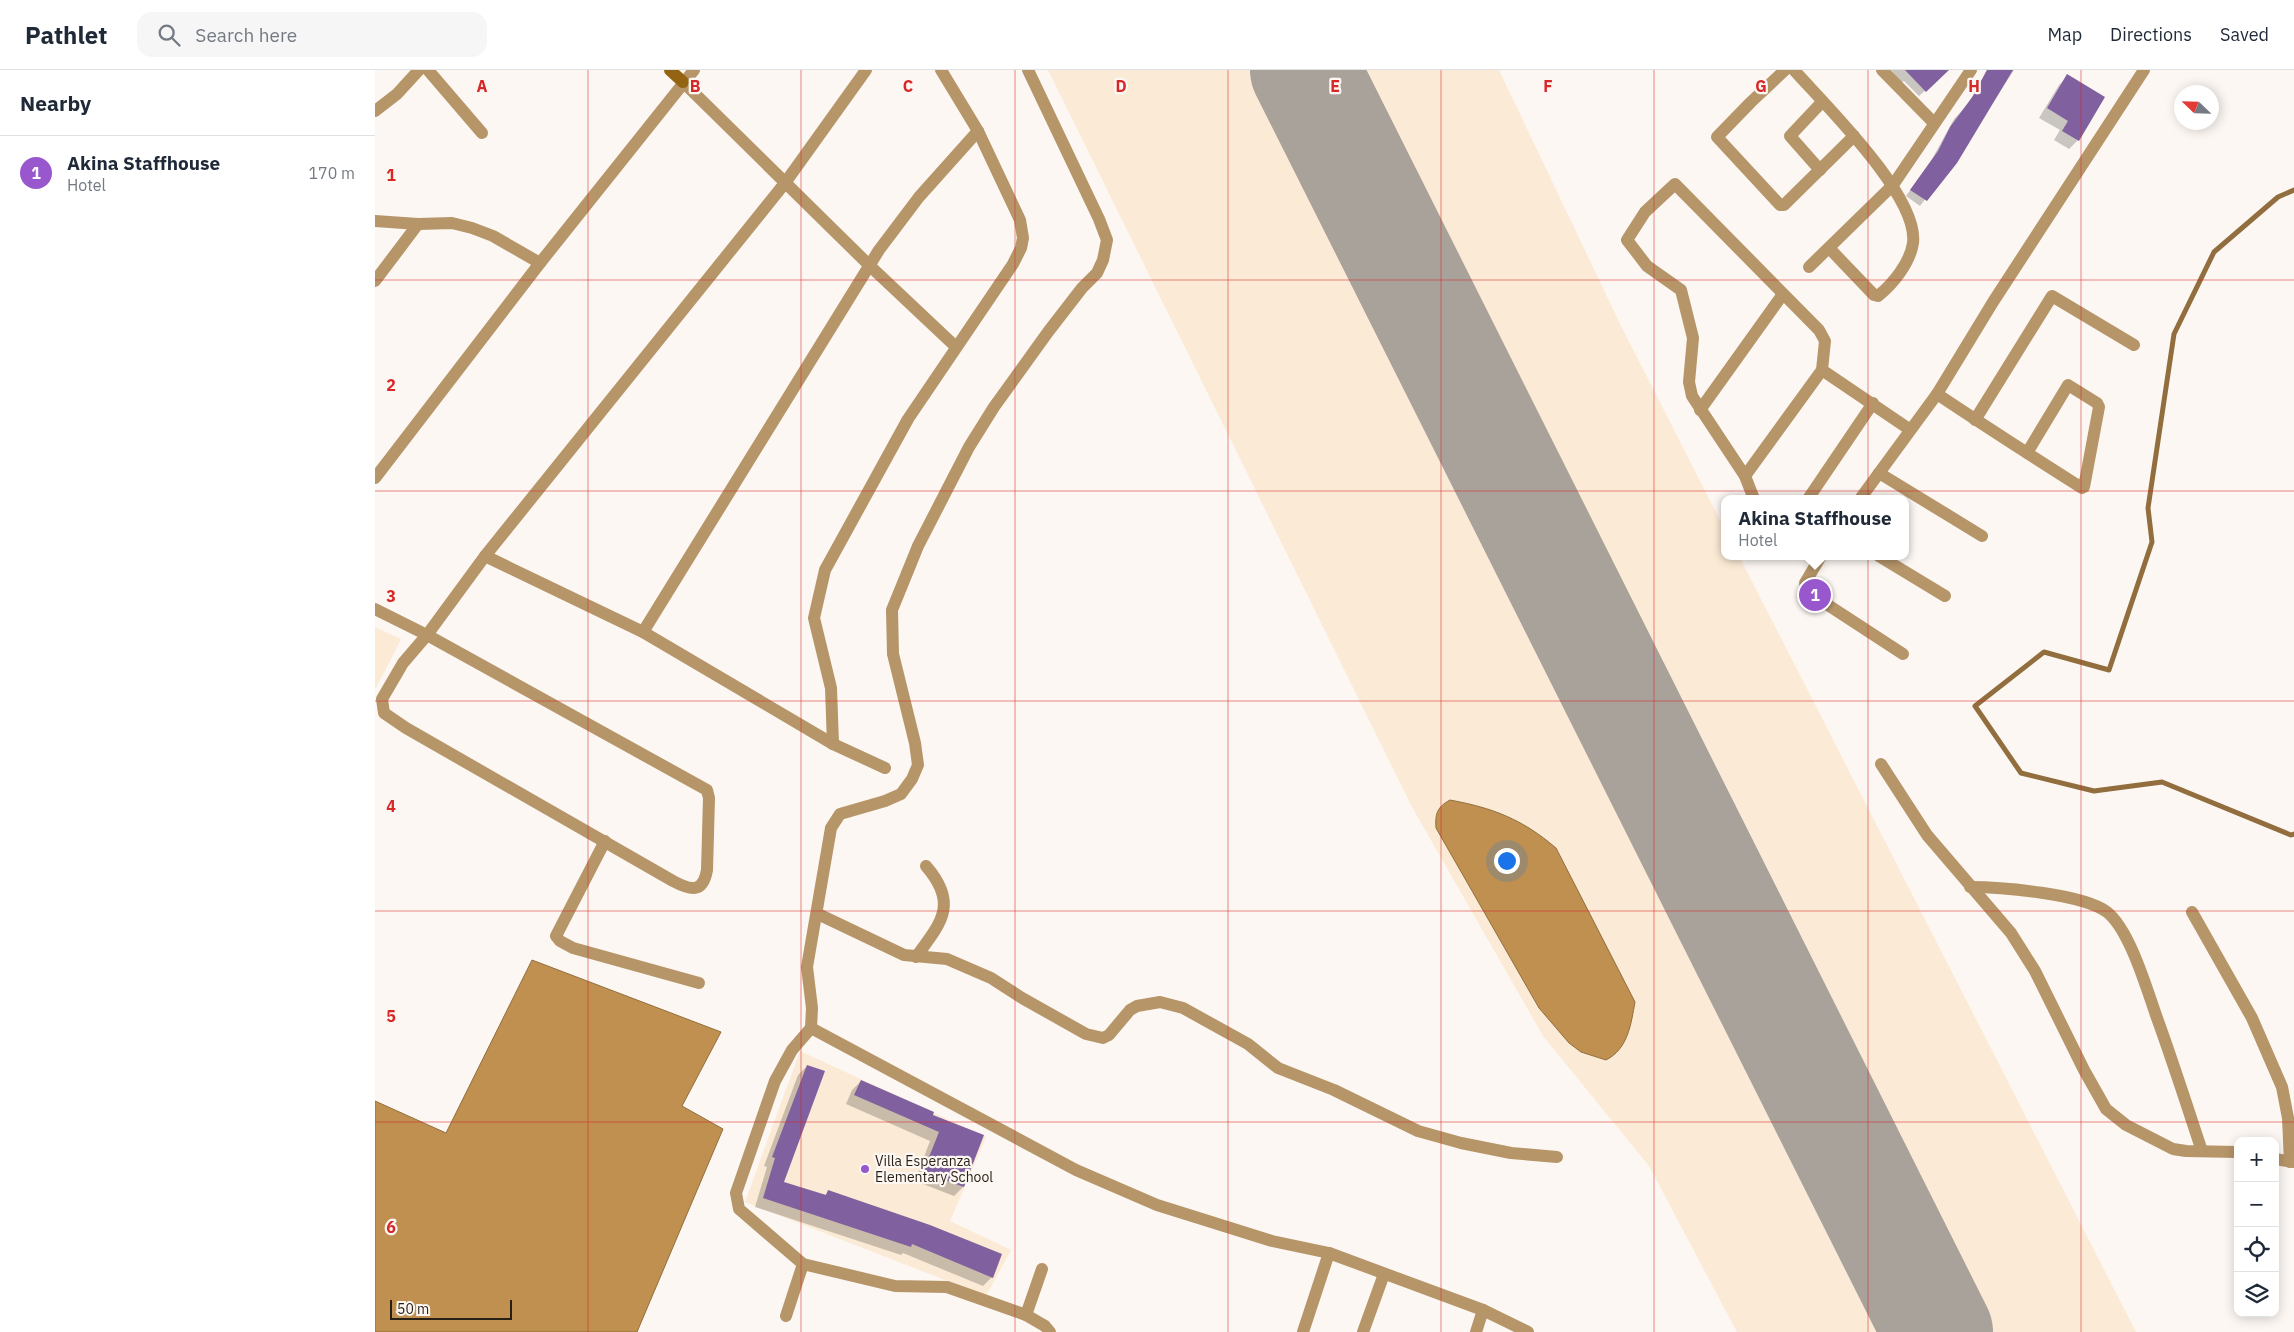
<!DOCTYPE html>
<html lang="en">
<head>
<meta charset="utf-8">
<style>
  body { margin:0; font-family:"IBM Plex Sans",sans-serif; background:#f6f6f7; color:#1f2937 }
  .controls { position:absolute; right:15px; bottom:15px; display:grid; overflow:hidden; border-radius:10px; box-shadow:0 2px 12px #0003 }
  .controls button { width:45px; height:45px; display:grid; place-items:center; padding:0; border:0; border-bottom:1px solid #e0e1e3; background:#fff; color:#1f2937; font:25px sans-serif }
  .compass { position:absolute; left:1799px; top:15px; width:45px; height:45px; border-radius:50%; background:#fff; box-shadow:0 2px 12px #0003; rotate:293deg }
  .scale { position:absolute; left:15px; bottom:12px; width:122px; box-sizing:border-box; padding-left:5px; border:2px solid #281f15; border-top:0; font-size:14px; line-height:18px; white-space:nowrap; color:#281f15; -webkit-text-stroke:4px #fcf7f2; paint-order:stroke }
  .you { position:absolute; left:1131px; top:790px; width:18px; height:18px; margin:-12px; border:4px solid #fff; border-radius:50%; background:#1a73e8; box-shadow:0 0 0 8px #1a73e833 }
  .badge { display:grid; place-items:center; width:32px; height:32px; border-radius:50%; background:#9857cd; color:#fff; font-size:16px; font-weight:700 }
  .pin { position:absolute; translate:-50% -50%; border:2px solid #fff; box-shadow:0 1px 5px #0006 }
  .popup { position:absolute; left:1346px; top:425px; width:188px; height:65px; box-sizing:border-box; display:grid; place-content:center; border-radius:10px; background:#fff; filter:drop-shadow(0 1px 4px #0005); font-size:16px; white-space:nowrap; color:#747a83 }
  .popup b { font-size:19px; color:#1f2937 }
  .popup::after { content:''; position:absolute; left:50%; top:100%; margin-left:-10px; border:10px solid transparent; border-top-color:#fff }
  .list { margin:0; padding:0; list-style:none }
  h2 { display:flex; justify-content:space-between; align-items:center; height:65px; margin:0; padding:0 20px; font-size:21px }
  h2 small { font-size:16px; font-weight:400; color:#747a83 }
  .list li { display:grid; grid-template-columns:32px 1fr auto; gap:15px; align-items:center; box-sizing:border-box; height:75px; padding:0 20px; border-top:1px solid #e0e1e3 }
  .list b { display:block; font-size:19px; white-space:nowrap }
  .list p { margin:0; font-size:16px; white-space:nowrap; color:#747a83 }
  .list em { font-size:16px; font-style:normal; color:#747a83 }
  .icon { flex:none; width:28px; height:28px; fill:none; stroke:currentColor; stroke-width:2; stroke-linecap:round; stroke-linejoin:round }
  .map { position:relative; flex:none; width:1919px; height:1262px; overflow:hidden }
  header { display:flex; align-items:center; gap:30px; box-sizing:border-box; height:70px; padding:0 25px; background:#fff; border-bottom:1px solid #e0e1e3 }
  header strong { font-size:24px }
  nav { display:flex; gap:28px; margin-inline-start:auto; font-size:18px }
  .search { width:350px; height:45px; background:#f6f6f7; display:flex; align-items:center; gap:12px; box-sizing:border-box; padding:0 18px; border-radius:15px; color:#747a83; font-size:19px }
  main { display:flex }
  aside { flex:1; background:#fff }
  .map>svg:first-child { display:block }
</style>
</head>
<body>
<header>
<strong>Pathlet</strong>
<div class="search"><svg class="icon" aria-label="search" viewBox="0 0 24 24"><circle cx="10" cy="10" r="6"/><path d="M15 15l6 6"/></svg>Search here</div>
<nav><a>Map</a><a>Directions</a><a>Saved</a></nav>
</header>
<main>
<aside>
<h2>Nearby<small></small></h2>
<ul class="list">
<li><span class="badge">1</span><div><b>Akina Staffhouse</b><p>Hotel</p></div><em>170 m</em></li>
</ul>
</aside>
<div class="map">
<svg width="1919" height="1262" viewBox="0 0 1919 1262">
  <rect width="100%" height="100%" fill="#fcf7f2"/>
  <g fill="#fbead5">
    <path d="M673,0H1124L1246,256L1350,460V486H1364L1761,1262H1362L1274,1096L1168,966L1037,737Z"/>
    <path d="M0,557L26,569L0,620Z"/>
    <path d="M425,981L611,1067L575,1151L636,1180L611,1226L370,1132Z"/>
  </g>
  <g fill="#bf904f" stroke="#926e3e">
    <path d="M1075,730C1118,738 1147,749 1181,778L1260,932C1256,954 1253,979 1231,990L1206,982L1194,973L1164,938L1061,758C1060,744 1062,737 1075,730Z"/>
    <path d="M157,890L346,962L307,1036L348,1059L262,1262H0V1031L71,1063Z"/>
  </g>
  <g fill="#0003">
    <path d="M1516,0H1573L1544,26L1529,11L1526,13Z"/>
    <path d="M1612,0H1639L1580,91L1545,136L1531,126L1557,89L1579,49L1593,34Z"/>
    <path d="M1693,6L1703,70L1694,79L1679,70L1685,60L1664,48L1684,15Z"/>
    <path d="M432,996L407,1113L449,1126L453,1122L617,1207L608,1216L528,1183L526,1185L380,1137L392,1097L389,1096L423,1005Z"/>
    <path d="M486,1011L556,1046L607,1066L588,1117L579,1126L540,1111L555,1071L471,1034L477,1020Z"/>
  </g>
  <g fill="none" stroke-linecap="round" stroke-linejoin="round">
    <path stroke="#926e3e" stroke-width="5" d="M1919,120L1903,127L1839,182L1799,264L1773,438L1777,472L1734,600L1669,582L1600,636L1646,703L1719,721L1787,712L1916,765L1919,764"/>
    <path stroke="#a8a29b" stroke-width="44" d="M1387,911L1432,947C1439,979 1404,994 1386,966Z"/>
    <path stroke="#a8a29b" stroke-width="110" d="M930,0L1563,1262"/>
  </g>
  <g fill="#80609e">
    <path d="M1530,0H1574L1551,22Z"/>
    <path d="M1612,0H1638L1582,93L1552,131L1535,120L1563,81L1575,57L1598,26Z"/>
    <path d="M1692,4L1730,27L1704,71L1687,61L1693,51L1672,38Z"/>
    <path d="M432,995L450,1001L409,1112L451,1125L453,1120L555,1155L627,1184L618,1208L537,1174L536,1177L388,1128L400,1088L397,1087Z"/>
    <path d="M486,1010L559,1042L558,1045L609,1065L589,1117L548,1102L564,1062L479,1025Z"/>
  </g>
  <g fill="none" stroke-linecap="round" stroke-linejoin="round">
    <g stroke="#b69569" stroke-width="12">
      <path d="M53,0L107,63"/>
      <path d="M653,0L724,149L732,170L728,190L722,203L707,218L673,262L619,337L594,377L543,476L517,540L518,584L540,673L543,695L537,709L526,724L510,731L465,744L456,758L432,897L437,938L436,958L417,980L400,1011L361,1123L364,1139L428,1194L520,1216L572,1217L651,1245L670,1256L675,1262"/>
      <path d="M1410,0L1376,32L1342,67L1405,135H1409L1479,66"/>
      <path d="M1419,0C1449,34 1544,126 1538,173C1535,193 1518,214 1503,226L1499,225L1455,179"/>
      <path d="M1507,0L1559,53"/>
      <path d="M308,12L495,196L581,277"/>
      <path d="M0,41L22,24L44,0"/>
      <path d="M1445,100L1415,66L1447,32"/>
      <path d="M0,151L43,154L77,153L97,158L118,166L165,193"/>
      <path d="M1434,197L1518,115L1596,0"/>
      <path d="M0,211L43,154"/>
      <path d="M1562,324C1610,356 1658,387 1707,418L1709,417L1724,337L1722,333L1693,315L1652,383"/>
      <path d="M1325,340L1408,224"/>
      <path d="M1600,350L1677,226L1759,275"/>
      <path d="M1504,403L1607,466"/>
      <path d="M1370,406L1447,300"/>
      <path d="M0,408L165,193L319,0"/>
      <path d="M1379,429L1370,406L1317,326L1314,312L1318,268L1306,220L1272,196L1252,170L1270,142L1300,114L1444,260L1450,271L1447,300L1534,359"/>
      <path d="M1433,429L1498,333"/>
      <path d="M1485,429L1562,324L1618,232L1769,0"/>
      <path d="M110,486L268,562L458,674L510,698"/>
      <path d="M1446,486L1430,513L1433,522L1528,584"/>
      <path d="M1504,486L1570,526"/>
      <path d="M0,539L52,565L332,720L334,728L332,800C328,824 315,820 298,811L31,658L9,643L7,629L28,593L52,565L110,486L410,113L491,0"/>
      <path d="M268,562L504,180L544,127L603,61"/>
      <path d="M458,674L456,618L439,548L450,500L533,349L638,194L646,178L648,168L645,150L603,61L566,0"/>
      <path d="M1506,694L1552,765L1636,863L1660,901L1709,1000L1731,1039L1751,1055L1798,1079L1811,1081L1863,1082"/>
      <path d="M230,771L181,866L185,871L198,878L324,913"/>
      <path d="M1595,817C1627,817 1708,824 1732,842C1755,860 1772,920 1782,948C1798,992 1812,1036 1827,1081"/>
      <path d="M1817,842L1877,948L1907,1017L1913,1048L1915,1092"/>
      <path d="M443,844L529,885L572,889L616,908L647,928L711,964L728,968L734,965L755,940L762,936L785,932L808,938L873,974L903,998L959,1020L1043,1061L1086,1073L1136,1083L1182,1087"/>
      <path d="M541,887C566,853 584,834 551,796"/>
      <path d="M436,958L701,1100L782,1135L897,1171L954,1183L1108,1240L1153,1262"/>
      <path d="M1900,1089L1919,1092"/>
      <path d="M651,1245L667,1199"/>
      <path d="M411,1246L428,1194"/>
      <path d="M928,1262L954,1183"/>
      <path d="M988,1262L1009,1204"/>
      <path d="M1101,1262L1108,1240"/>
    </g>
    <path stroke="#946412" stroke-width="12" d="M295,0L308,12"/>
  </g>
  <path fill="none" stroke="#d62828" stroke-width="1" stroke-opacity="0.55" d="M213,0V1262M426,0V1262M640,0V1262M853,0V1262M1066,0V1262M1279,0V1262M1493,0V1262M1706,0V1262M0,210H1919M0,421H1919M0,631H1919M0,841H1919M0,1052H1919"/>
  <circle fill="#9857cd" stroke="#fcf7f2" stroke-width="2" cx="490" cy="1099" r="5"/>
  <g text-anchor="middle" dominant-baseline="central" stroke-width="4.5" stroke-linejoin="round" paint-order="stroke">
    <g font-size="14" fill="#281f15" stroke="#fcf7f2" text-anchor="start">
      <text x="500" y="1091">Villa Esperanza<tspan x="500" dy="16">Elementary School</tspan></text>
    </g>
  </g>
  <g font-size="16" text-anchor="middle" font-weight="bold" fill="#d62828" stroke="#fcf7f2" stroke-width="4.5" stroke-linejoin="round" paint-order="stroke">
    <text x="107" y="22">A</text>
    <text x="320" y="22">B</text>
    <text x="533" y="22">C</text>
    <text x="746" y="22">D</text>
    <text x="960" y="22">E</text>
    <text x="1173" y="22">F</text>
    <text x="1386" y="22">G</text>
    <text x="1599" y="22">H</text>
    <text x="16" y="111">1</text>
    <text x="16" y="321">2</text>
    <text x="16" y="532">3</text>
    <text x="16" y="742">4</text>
    <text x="16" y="952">5</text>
    <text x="16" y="1163">6</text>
  </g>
</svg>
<div class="controls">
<button>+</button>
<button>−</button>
<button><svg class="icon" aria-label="locate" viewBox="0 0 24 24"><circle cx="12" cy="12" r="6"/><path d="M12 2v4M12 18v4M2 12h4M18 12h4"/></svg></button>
<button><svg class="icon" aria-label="layers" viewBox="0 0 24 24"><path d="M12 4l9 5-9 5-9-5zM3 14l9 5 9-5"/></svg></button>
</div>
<svg class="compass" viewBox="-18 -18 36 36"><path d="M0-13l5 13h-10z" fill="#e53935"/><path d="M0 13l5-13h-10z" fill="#747a83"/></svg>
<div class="scale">50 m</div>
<div class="you"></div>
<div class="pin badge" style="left:1440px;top:525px">1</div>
<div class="popup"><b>Akina Staffhouse</b>Hotel</div>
</div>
</main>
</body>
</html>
